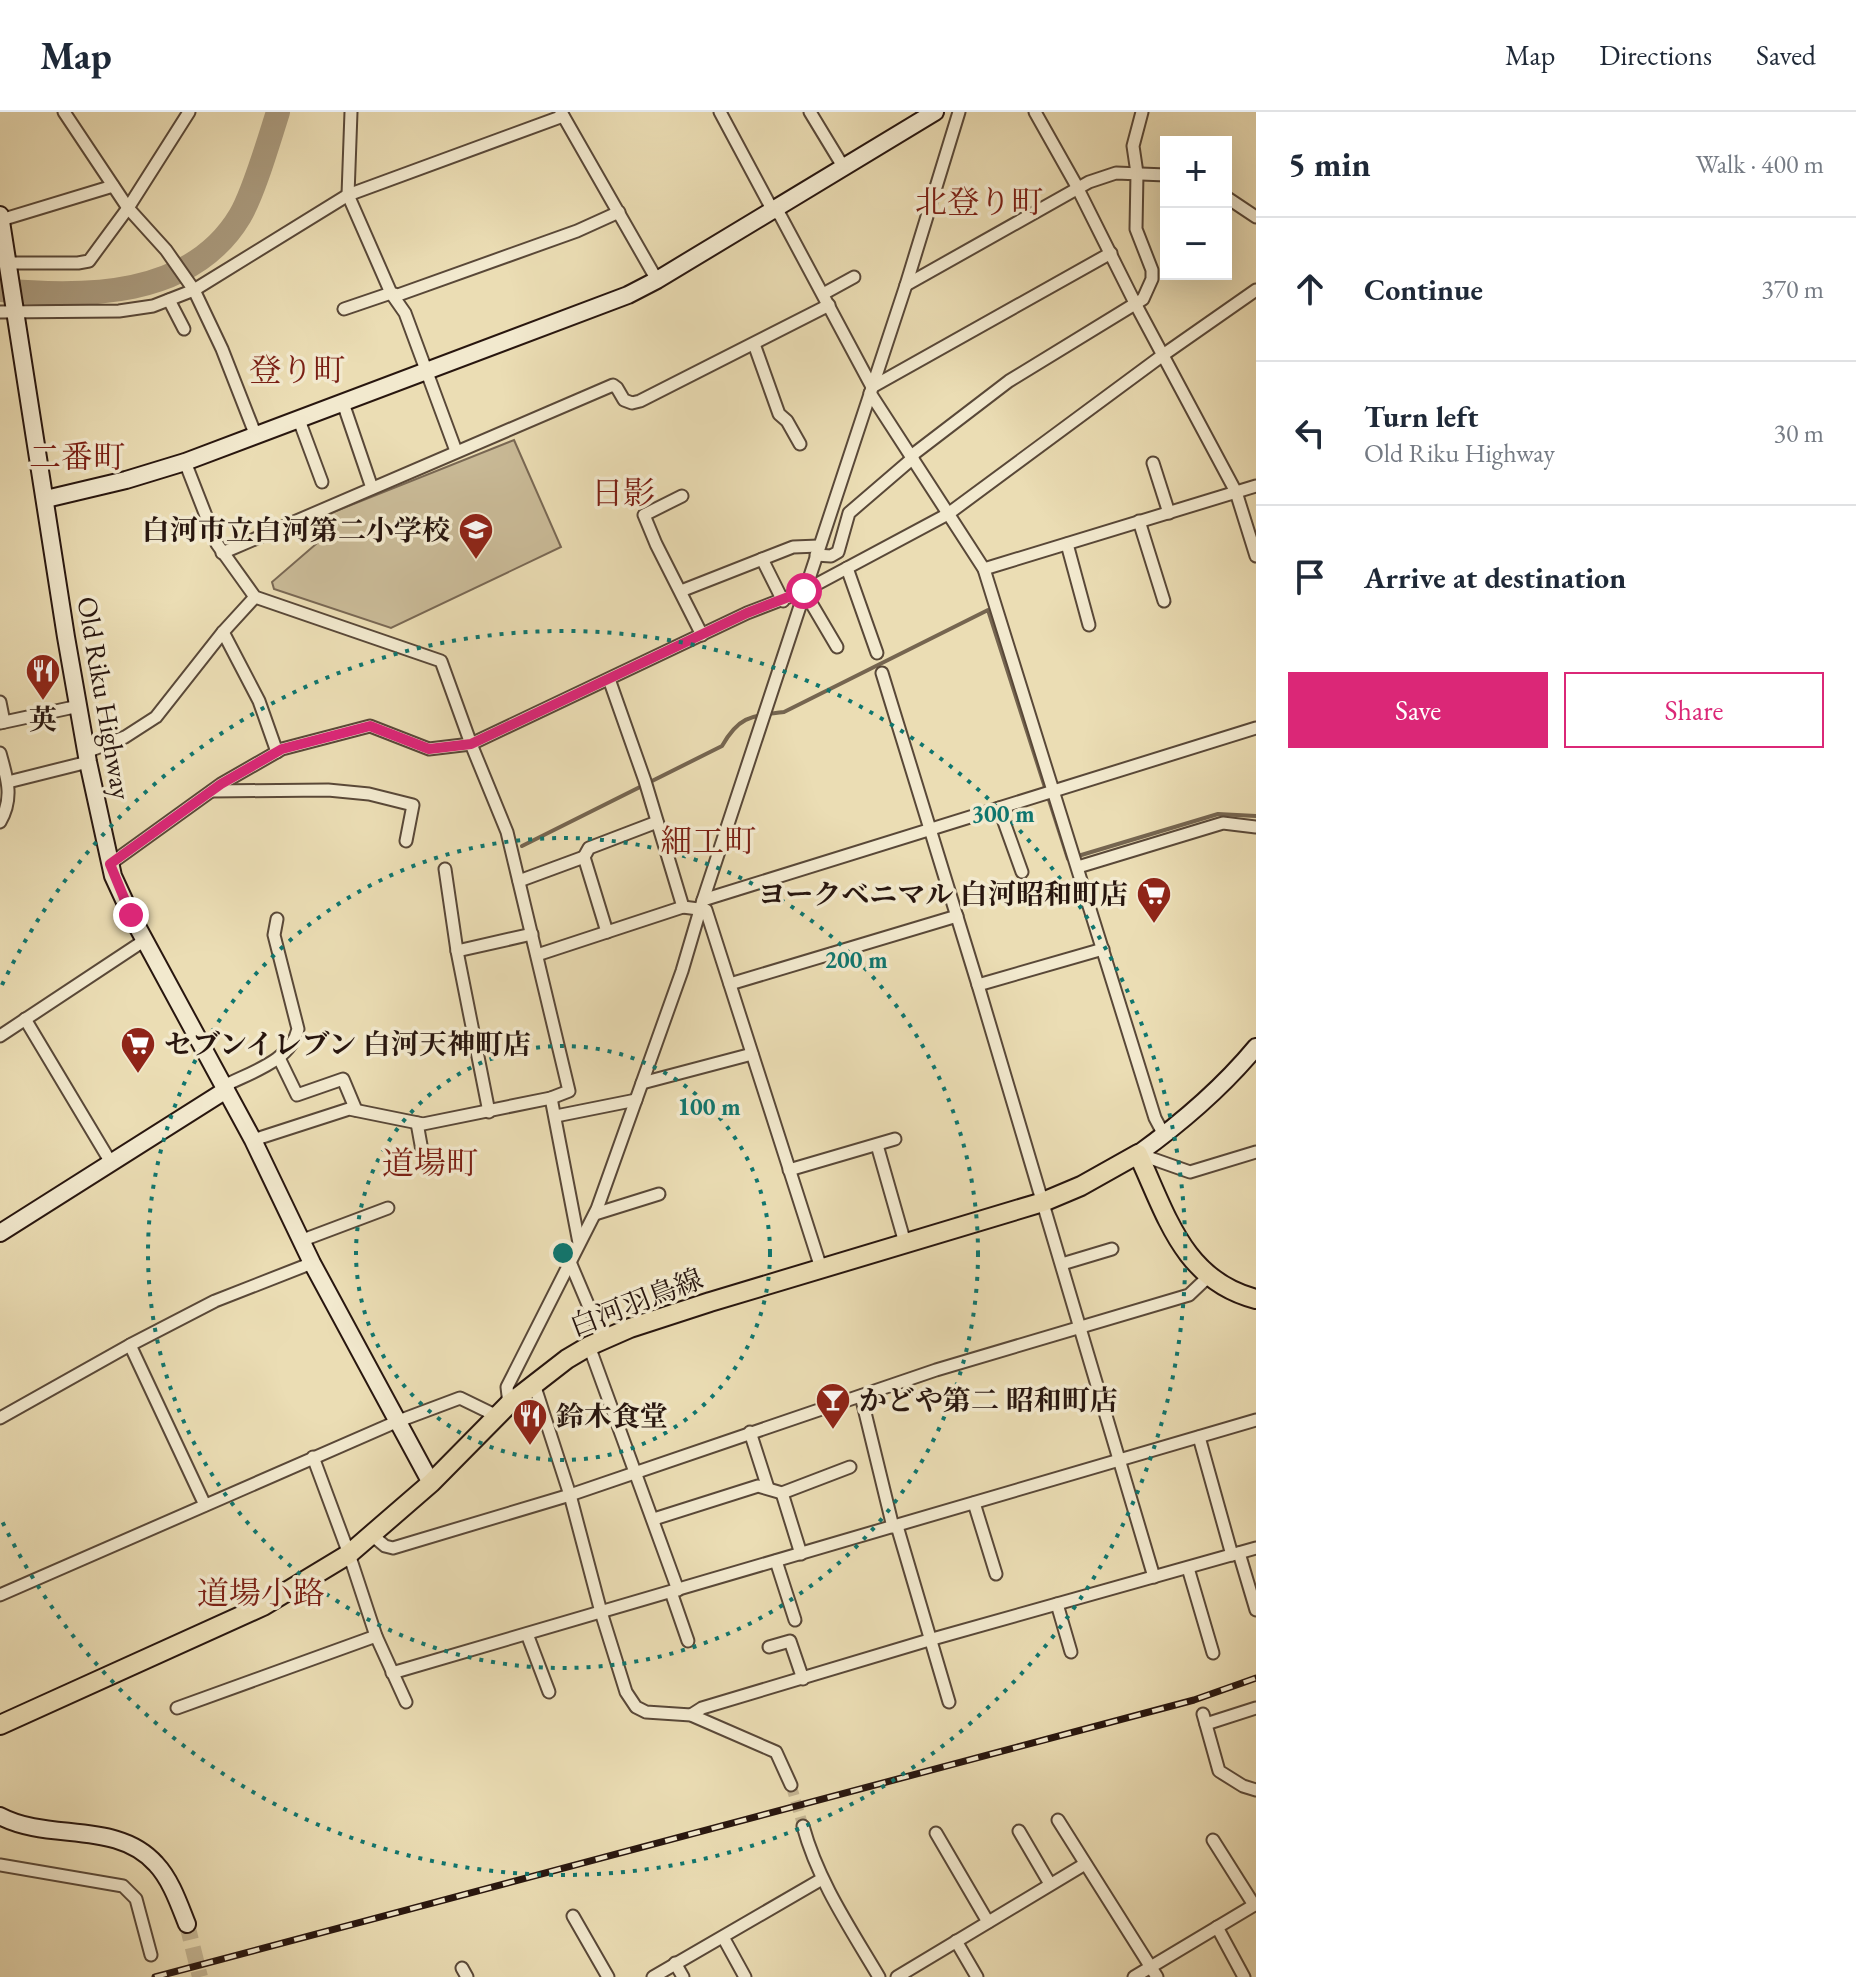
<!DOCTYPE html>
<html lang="en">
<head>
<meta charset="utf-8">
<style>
  body { margin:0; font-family:"EB Garamond","Noto Serif JP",serif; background:#f2f2f3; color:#1f2937 }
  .controls { position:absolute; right:24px; top:24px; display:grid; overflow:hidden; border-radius:0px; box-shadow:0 8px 32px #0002 }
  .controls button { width:72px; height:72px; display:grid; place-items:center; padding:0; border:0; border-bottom:2px solid #e0e1e3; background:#fff; color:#1f2937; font:40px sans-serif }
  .stop { position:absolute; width:24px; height:24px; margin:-18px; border:6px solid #db2777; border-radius:50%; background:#fff }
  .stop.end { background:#db2777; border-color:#fff; box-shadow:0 2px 8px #0008 }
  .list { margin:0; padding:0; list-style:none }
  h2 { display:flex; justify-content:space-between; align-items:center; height:104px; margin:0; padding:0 32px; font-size:34px }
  h2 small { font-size:26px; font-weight:400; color:#747a83 }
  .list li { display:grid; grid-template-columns:52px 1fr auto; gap:24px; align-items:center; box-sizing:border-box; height:144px; padding:0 32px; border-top:2px solid #e0e1e3 }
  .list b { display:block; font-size:30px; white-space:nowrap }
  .list p { margin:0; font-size:26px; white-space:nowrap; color:#747a83 }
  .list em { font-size:26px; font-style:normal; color:#747a83 }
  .actions { display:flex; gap:16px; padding:24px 32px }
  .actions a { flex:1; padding:18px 0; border:2px solid #db2777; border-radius:0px; text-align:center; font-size:28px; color:#db2777 }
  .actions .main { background:#db2777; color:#fff }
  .icon { flex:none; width:44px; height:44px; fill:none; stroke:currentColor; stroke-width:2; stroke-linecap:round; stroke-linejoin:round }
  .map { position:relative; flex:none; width:1256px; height:1865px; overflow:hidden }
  header { display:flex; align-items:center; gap:48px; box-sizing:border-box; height:112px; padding:0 40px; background:#fff; border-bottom:2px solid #e0e1e3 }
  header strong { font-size:38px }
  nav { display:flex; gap:44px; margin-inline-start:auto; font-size:28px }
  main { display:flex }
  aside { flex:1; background:#fff }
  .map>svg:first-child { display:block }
</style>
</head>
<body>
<header>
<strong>Map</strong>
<nav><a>Map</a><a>Directions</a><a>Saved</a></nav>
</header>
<main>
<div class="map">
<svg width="1256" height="1865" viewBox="0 0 1256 1865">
  <rect width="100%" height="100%" fill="#ebddb4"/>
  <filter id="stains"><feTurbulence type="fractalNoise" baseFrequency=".0025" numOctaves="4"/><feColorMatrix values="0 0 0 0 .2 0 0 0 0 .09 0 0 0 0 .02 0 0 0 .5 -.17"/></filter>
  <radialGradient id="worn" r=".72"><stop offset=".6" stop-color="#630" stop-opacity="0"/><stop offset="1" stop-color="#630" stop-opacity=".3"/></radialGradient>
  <path fill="#cabb98" stroke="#796854" stroke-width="2" d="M514,328L561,435L391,516L274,477L272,470L323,426L316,407Z"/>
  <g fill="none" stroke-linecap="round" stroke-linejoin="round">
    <path stroke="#756550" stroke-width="4" d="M522,734L722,634C739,604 751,604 784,600L988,498L1068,747L1218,702L1256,704"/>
    <path stroke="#a9997c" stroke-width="24" d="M0,178C84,186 191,186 240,104C254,80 269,28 278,0"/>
    <path stroke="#c4b593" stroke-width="11" stroke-dasharray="11 5.5" stroke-linecap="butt" d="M791,1673L803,1714"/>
    <path stroke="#c4b593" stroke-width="16" stroke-dasharray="16 8" stroke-linecap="butt" d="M187,1812L200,1865"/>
    <defs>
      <g id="street">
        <path d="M64,0L128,96L166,138L194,178L222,237L256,324"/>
        <path d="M351,0L348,83L391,181L398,183L577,119L619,100"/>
        <path d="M561,0L657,168"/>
        <path d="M720,0L772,97L780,103L872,275"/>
        <path d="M810,0L844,56"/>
        <path d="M1035,0L1075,71L1136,193L1236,380L1256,444"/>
        <path d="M1226,85L1256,105"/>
        <path d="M1,108L113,74"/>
        <path d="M8,151H78L89,149L128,96L189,0"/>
        <path d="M906,173L1089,70L1116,61L1166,63"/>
        <path d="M823,182L854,165"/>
        <path d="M169,188L184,217"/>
        <path d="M344,197L391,181L405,201L456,339"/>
        <path d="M0,200L119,199L153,194L194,178L348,83L563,4"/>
        <path d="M754,232L779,302L787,309L800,332"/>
        <path d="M872,275L1111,141"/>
        <path d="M870,281L984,457L1155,1006L1164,1023"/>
        <path d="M343,291L372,376"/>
        <path d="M299,308L322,370"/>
        <path d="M911,344L1009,269L1143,187L1152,167V158L1136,117L1137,61L1133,34L1142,0"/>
        <path d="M185,350L217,432L255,485L441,549L471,632L507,720L569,979L551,986L423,1012L349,997L253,1028"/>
        <path d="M1153,351L1169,401"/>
        <path d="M682,384L644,403L656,432L702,523"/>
        <path d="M1139,409L1164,489"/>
        <path d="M1067,432L1089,513"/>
        <path d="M222,441L613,273L617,276L624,288L632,291L640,289L829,193"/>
        <path d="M816,443L831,444L838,440L849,401L913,346"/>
        <path d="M762,447L783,489"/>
        <path d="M847,456L877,541"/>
        <path d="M984,457L1256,374"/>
        <path d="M681,479L793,435L819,434"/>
        <path d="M804,479L837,535"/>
        <path d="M223,520L259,589L277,640"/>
        <path d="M882,561L978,873L1154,1465"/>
        <path d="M609,567L645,669L683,795"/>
        <path d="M0,590L4,610"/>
        <path d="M0,611L79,594"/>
        <path d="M86,640L125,625L156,605L223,520L255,485"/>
        <path d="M0,641C7,666 14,686 0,710"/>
        <path d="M8,670L88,650"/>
        <path d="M212,679L328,678L369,682L413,693L406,729"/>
        <path d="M999,696L1022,760"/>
        <path d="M110,752L221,672L282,637L370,614L429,637L471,632L747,501L804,479L948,402L1163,243L1256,178"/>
        <path d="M1078,755L1223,711L1256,715"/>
        <path d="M445,757L457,839L489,1000"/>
        <path d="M519,769L584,745"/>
        <path d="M703,788L1256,616"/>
        <path d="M607,820L584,745L589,736L657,710"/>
        <path d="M457,839L532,822"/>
        <path d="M537,843L683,795L706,798L821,1156"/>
        <path d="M730,872L957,804"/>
        <path d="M978,873L1103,837"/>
        <path d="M25,907L110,1049"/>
        <path d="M0,924L145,828"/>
        <path d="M279,946L297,983L343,967L356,998"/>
        <path d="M642,971L752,942"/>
        <path d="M224,974C251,960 291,949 298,917L274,823L277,807"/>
        <path d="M551,986L579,1131"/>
        <path d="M556,1004L636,988"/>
        <path d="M417,1011L425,1055"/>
        <path d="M877,1033L905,1131"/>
        <path d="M1139,1042L1190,1060L1256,1040"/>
        <path d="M789,1058L895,1027"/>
        <path d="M595,1102L659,1082"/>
        <path d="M303,1128L388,1096"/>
        <path d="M570,1150L603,1228"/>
        <path d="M1062,1152L1112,1137"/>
        <path d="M130,1233L205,1393"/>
        <path d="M589,1234L678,1478"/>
        <path d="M534,1272L570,1383L601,1500L626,1580L636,1595L646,1600L691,1603L776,1640L791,1673"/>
        <path d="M861,1284L893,1415"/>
        <path d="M509,1292L507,1275L597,1097L682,859L703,788L906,173L959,0"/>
        <path d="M0,1306L130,1233L215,1189L312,1151"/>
        <path d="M750,1320L768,1376"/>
        <path d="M1199,1325L1232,1443"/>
        <path d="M313,1345L349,1442L376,1524L406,1590"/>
        <path d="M782,1381L801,1442"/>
        <path d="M974,1391L996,1462"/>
        <path d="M654,1407L758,1374L782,1381L850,1355"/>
        <path d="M897,1414L949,1590"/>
        <path d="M373,1424L385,1434L393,1436L570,1383L936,1258L1189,1183L1208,1165"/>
        <path d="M1239,1441L1256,1498"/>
        <path d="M776,1449L795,1508"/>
        <path d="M1188,1456L1213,1541"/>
        <path d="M671,1480L688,1529"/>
        <path d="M0,1483L396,1310L460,1286L497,1304"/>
        <path d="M1057,1492L1071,1540"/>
        <path d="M527,1522L549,1580"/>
        <path d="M769,1535L790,1529L803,1567"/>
        <path d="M392,1561L1256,1308"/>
        <path d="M177,1596L376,1524"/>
        <path d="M1203,1602L1219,1659L1243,1674L1256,1678"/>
        <path d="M691,1603L702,1596L929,1528L1256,1436"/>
        <path d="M1206,1612L1256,1596"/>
        <path d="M1058,1708L1157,1865"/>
        <path d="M803,1714C818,1769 850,1816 879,1865"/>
        <path d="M1019,1719L1050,1772"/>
        <path d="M936,1721L988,1810"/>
        <path d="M1213,1728L1254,1793"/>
        <path d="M0,1753L123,1774L136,1787L151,1843"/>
        <path d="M573,1804L608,1865"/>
        <path d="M1217,1815L1244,1865"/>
        <path d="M723,1825L745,1865"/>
        <path d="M956,1829L977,1865"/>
        <path d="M675,1851L683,1865"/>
        <path d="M462,1856L467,1865"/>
        <path d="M653,1865L822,1767"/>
        <path d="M897,1865L1085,1752"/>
        <path d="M1134,1865L1256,1792"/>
      </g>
      <g id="secondary">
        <path d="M0,103L66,525L88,650L113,764L131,803L253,1028L312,1151L431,1371"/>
        <path d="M46,387L126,368L185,350L628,183L657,168L935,0"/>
        <path d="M1138,1042C1181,1011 1222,976 1256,935"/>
        <path d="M0,1121L226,978"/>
        <path d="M0,1704C49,1730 117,1708 156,1752C171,1768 179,1792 187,1812"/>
      </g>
      <path id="primary" d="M0,1613L263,1494L349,1442L431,1371L509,1292L567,1247L589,1234L630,1216L710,1190L1043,1090L1081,1074L1138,1042C1167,1104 1183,1168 1256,1187"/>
    </defs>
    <use href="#street" stroke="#594838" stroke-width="15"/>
    <use href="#secondary" stroke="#28160f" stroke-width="20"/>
    <use href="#primary" stroke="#28160f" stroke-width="22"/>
    <use href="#street" stroke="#f2e9ce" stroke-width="11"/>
    <use href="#secondary" stroke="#f2e9ce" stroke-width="16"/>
    <use href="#primary" stroke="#ebddb4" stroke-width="18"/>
    <defs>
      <path id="rail" d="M155,1865L1194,1588L1256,1566"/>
    </defs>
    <use href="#rail" stroke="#28160f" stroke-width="7"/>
    <use href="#rail" stroke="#f2e9ce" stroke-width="4" stroke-dasharray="12" stroke-linecap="butt"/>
  </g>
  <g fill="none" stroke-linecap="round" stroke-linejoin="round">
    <path stroke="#db2777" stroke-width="10" d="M131,803L110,752L221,672L282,637L370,614L429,637L471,632L747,501L804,479"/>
  </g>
  <g fill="none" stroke="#0f766e" stroke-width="4" stroke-dasharray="4 8">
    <circle cx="563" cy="1141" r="207"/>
    <circle cx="563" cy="1141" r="415"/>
    <path d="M2 873A622 622 0 1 1 2 1409"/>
  </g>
  <defs>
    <symbol id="school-pin" viewBox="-11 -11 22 30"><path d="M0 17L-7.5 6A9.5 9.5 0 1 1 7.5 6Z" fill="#8f2418" stroke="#f2e9ce"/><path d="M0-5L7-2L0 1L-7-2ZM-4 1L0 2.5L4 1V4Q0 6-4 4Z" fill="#fff"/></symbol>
    <symbol id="restaurant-pin" viewBox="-11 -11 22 30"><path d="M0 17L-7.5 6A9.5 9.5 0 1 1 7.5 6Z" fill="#8f2418" stroke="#f2e9ce"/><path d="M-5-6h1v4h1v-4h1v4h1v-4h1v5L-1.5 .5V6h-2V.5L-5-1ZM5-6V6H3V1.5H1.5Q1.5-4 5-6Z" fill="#fff"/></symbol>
    <symbol id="supermarket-pin" viewBox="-11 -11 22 30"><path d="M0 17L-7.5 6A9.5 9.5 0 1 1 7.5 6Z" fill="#8f2418" stroke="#f2e9ce"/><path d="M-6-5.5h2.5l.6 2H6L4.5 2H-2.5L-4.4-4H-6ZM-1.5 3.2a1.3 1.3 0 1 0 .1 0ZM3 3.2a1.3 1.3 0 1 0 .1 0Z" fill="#fff"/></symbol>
    <symbol id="bar-pin" viewBox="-11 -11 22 30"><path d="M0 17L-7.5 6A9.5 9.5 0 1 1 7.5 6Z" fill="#8f2418" stroke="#f2e9ce"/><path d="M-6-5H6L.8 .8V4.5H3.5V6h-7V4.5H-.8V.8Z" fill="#fff"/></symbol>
  </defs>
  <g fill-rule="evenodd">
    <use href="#school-pin" x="456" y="398" width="40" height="54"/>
    <use href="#restaurant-pin" x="23" y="539" width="40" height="54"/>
    <use href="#supermarket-pin" x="1134" y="762" width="40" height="54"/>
    <use href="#supermarket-pin" x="118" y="912" width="40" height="54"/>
    <use href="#bar-pin" x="813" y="1268" width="40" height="54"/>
    <use href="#restaurant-pin" x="510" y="1284" width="40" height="54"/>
  </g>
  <g text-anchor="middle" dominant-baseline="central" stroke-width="7" stroke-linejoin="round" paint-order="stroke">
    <g font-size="28" font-weight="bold" fill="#28160f" stroke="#f2e9ce" text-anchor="start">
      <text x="450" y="418" text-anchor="end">白河市立白河第二小学校</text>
      <text x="43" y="607" text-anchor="middle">英</text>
      <text x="1128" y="782" text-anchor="end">ヨークベニマル 白河昭和町店</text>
      <text x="164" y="932">セブンイレブン 白河天神町店</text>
      <text x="859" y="1288">かどや第二 昭和町店</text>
      <text x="556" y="1304">鈴木食堂</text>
    </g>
    <g font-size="28" fill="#28160f" stroke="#f2e9ce">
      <text transform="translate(105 586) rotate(80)">Old Riku Highway</text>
      <text transform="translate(636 1190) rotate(-21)">白河羽鳥線</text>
    </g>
    <g font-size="32" fill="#7a1f14" stroke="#f2e9ce">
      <text x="979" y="90">北登り町</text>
      <text x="297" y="258">登り町</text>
      <text x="77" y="345">二番町</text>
      <text x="623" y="381">日影</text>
      <text x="708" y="729">細工町</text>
      <text x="430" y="1051">道場町</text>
      <text x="261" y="1481">道場小路</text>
    </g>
  </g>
  <circle cx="563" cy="1141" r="12" fill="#0f766e" stroke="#f2e9ce" stroke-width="4"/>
  <g font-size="24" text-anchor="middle" font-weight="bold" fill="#0f766e" stroke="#f2e9ce" stroke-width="7" stroke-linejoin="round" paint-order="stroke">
    <text x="1003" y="710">300 m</text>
    <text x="856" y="856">200 m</text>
    <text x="709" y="1003">100 m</text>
  </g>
  <rect width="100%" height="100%" filter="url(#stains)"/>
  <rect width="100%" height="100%" fill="url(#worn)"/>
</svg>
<div class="controls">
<button>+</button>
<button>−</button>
</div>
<div class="stop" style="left:804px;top:479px"></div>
<div class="stop end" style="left:131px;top:803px"></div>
</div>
<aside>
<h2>5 min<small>Walk · 400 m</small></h2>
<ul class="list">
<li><svg class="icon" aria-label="ahead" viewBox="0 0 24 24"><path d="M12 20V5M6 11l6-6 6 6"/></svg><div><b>Continue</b></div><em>370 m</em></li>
<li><svg class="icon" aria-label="left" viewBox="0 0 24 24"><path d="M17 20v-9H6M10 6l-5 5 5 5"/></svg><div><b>Turn left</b><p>Old Riku Highway</p></div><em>30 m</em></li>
<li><svg class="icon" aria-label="arrive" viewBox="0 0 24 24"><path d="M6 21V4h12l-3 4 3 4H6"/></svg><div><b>Arrive at destination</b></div></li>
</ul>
<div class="actions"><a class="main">Save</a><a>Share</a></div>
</aside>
</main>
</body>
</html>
